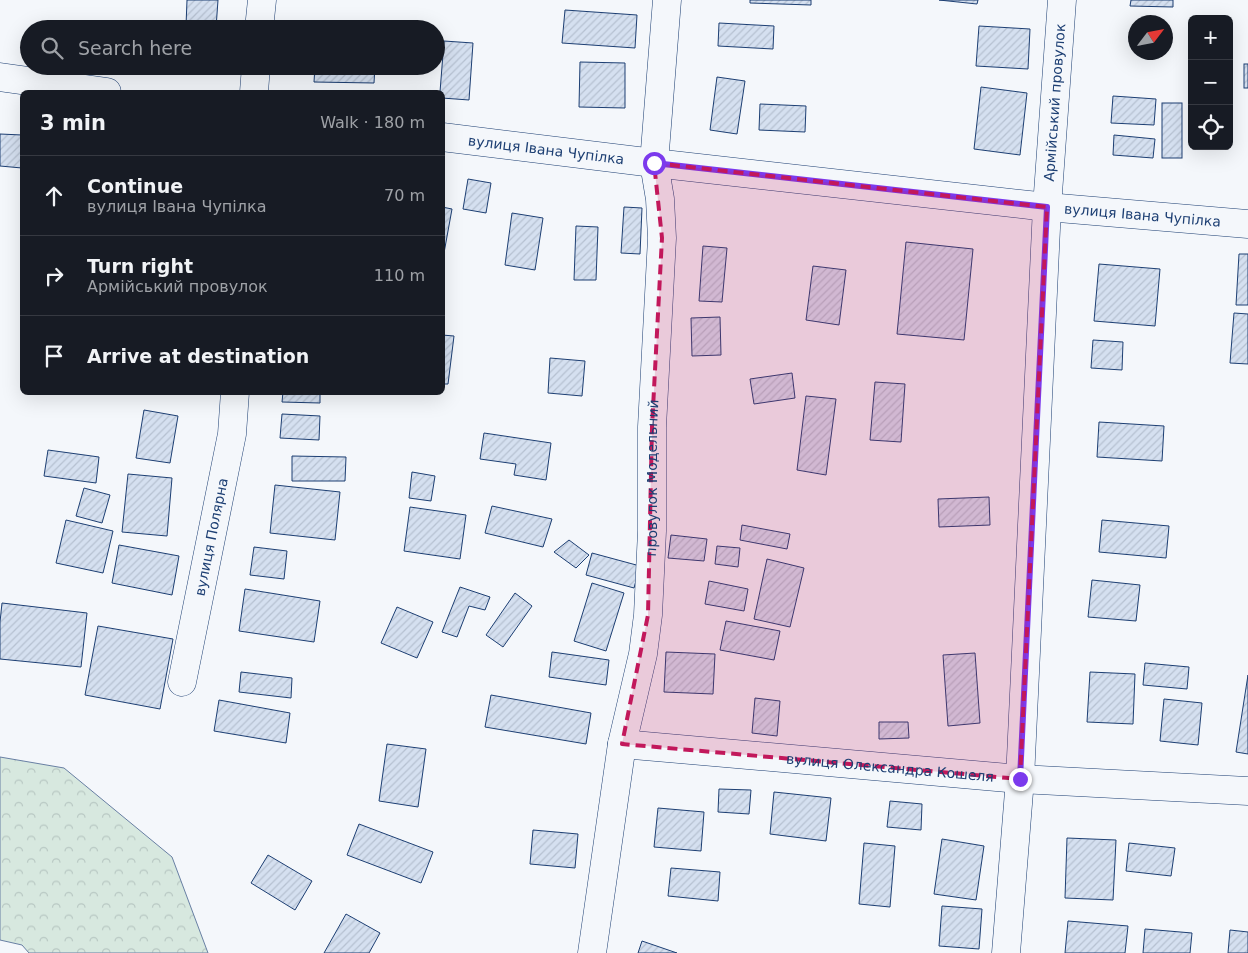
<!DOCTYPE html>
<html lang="en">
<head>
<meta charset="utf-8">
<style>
  body { margin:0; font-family:"DejaVu Sans",sans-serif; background:#20242c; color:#f1f3f6 }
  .controls { position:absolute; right:15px; top:15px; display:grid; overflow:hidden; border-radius:8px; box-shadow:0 5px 20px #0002 }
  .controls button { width:45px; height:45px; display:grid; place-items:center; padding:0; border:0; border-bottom:1px solid #363941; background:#171b24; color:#f1f3f6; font:25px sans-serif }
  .compass { position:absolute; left:1128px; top:15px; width:45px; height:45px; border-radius:50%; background:#171b24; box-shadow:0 5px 20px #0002; rotate:58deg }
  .stop { position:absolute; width:15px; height:15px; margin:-11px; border:4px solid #7c3aed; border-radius:50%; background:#fff }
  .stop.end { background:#7c3aed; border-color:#fff; box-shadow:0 1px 5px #0008 }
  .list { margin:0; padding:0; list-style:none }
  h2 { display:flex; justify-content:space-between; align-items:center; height:65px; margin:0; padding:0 20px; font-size:21px }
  h2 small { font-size:16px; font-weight:400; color:#9ea1a6 }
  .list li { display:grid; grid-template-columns:32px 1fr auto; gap:15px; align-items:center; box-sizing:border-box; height:80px; padding:0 20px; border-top:1px solid #363941 }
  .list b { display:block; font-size:19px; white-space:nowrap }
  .list p { margin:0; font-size:16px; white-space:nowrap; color:#9ea1a6 }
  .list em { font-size:16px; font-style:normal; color:#9ea1a6 }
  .icon { flex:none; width:28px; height:28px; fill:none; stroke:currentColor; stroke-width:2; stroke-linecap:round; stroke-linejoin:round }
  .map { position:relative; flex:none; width:1248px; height:953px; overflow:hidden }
  .search { position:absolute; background:#171b24; box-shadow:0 5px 20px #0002; left:20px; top:20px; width:425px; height:55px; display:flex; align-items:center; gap:12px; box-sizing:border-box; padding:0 18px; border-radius:28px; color:#9ea1a6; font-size:19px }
  .panel { position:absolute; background:#171b24; box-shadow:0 5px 20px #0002; left:20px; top:90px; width:425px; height:305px; border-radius:8px }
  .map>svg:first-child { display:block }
</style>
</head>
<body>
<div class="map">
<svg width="1248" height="953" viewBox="0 0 1248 953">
  <defs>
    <pattern id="forest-crowns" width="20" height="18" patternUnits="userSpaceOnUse" patternTransform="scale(1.25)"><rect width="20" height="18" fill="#d7e8df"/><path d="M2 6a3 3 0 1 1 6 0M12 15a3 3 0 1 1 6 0" fill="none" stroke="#b8c8c3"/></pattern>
    <pattern id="building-hatch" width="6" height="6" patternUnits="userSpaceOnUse" patternTransform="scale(1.25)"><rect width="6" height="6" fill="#d5e0f0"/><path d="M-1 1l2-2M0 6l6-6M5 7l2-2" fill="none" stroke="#b6c1d1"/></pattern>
  </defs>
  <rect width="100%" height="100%" fill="#f4f7fb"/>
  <path fill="url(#forest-crowns)" stroke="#687fa3" d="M0,757L64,768L172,857L208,953H29L22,945L0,940Z"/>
  <g fill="url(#building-hatch)" stroke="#1d3f73">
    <path d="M187,0H218L216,28L186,26Z"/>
    <path d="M750,0H811V5L750,3Z"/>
    <path d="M939,0H978L977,4Z"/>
    <path d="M1131,0H1173V7L1130,6Z"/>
    <path d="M565,10L637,15L635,48L562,43Z"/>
    <path d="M719,23L774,26L773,49L718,46Z"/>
    <path d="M979,26L1030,29L1028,69L976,66Z"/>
    <path d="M444,41L473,43L469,100L442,98V92H440Z"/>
    <path d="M580,62L625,63V108L579,107Z"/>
    <rect x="1244" y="64" width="4" height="24"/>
    <path d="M190,66H229V67L190,68Z"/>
    <path d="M315,66H375L374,83L314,82Z"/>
    <path d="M717,77L745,81L737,134L710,130Z"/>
    <path d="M981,87L1027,93L1020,155L974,149Z"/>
    <path d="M1113,96L1156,99L1154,125L1111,123Z"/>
    <rect x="1162" y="103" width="20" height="55"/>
    <path d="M760,104L806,106L805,132L759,130Z"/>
    <path d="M0,134L22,135V168L0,166Z"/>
    <path d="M1114,135L1155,139L1153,158L1113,155Z"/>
    <path d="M468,179L491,183L486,213L463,209Z"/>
    <path d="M442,207L452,209L442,264Z"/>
    <path d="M624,207L642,208L640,254L621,253Z"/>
    <path d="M512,213L543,218L535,270L505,265Z"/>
    <path d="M576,226L598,227L596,280H574Z"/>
    <path d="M906,242L973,249L964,340L897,334Z"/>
    <path d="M703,246L727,248L722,302L699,301Z"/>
    <path d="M1239,254H1248V305H1236Z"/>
    <path d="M1099,264L1160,269L1155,326L1094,321Z"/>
    <path d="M813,266L846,270L839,325L806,320Z"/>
    <path d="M1234,313L1248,314V364L1230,363Z"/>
    <path d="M720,317L721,355L692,356L691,318Z"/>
    <path d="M442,335L454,336L448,384H442Z"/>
    <path d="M1093,340L1123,342L1122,370L1091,368Z"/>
    <path d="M550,358L585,361L582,396L548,393Z"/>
    <path d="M792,373L795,398L754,404L750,379Z"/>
    <path d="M875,382L905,384L901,442L870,440Z"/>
    <path d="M283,392H320V403L282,402Z"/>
    <path d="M806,396L836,399L826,475L797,470Z"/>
    <path d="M144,410L178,416L170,463L136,458Z"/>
    <path d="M282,414L320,416L319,440L280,438Z"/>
    <path d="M1099,422L1164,426L1162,461L1097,457Z"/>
    <path d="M484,433L551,443L546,480L514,475L516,464L480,459Z"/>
    <path d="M48,450L99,457L96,483L44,476Z"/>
    <path d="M292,456L346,457L345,481H292Z"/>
    <path d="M412,472L435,476L431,501L409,498Z"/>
    <path d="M128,474L172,478L167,536L122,532Z"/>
    <path d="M275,485L340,492L335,540L270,533Z"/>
    <path d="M84,488L110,495L102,523L76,516Z"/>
    <path d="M989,497L990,525L939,527L938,499Z"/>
    <path d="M492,506L552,519L543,547L485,533Z"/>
    <path d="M410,507L466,515L460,559L404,551Z"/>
    <path d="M66,520L113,531L103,573L56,563Z"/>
    <path d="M1102,520L1169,526L1166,558L1099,552Z"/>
    <path d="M742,525L790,534L787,549L740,540Z"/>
    <path d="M671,535L707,539L704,561L668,558Z"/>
    <path d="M569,540L589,555L576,568L554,552Z"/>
    <path d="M119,545L179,556L172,595L112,583Z"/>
    <path d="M717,546L740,548L738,567L715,564Z"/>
    <path d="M254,547L287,551L284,579L250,575Z"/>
    <path d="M592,553L640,566L634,588L586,575Z"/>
    <path d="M767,559L804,568L790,627L754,619Z"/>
    <path d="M1092,580L1140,585L1136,621L1088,617Z"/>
    <path d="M709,581L748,589L744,611L705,604Z"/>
    <path d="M592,583L624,593L606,651L574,641Z"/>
    <path d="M460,587L490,597L485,610L469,606L457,637L442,632Z"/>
    <path d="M245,589L320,601L314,642L239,631Z"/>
    <path d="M515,593L532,606L503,647L486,635Z"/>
    <path d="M2,603L87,613L81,667L0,659V622Z"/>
    <path d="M397,607L433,622L417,658L381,643Z"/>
    <path d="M726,621L780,631L774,660L720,650Z"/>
    <path d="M98,626L173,639L160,709L85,695Z"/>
    <path d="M552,652L609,660L606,685L549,677Z"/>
    <path d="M666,652L715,654L713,694L664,692Z"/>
    <path d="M975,653L980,723L948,726L943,655Z"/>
    <path d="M1145,663L1189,667L1187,689L1143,685Z"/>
    <path d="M241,672L292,678L291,698L239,692Z"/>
    <path d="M1090,672L1135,674L1133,724L1087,722Z"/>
    <path d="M1248,675V754L1236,752Z"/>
    <path d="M491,695L591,713L586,744L485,727Z"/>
    <path d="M755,698L780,701L777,736L752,733Z"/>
    <path d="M1164,699L1202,703L1198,745L1160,741Z"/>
    <path d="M219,700L290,713L286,743L214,731Z"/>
    <path d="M879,722H908L909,738L879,739Z"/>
    <path d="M387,744L426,749L418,807L379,801Z"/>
    <path d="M719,789L751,790L749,814L718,812Z"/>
    <path d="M774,792L831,798L826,841L770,834Z"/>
    <path d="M890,801L922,804L921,830L887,827Z"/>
    <path d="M658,808L704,812L701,851L654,847Z"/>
    <path d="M359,824L433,852L421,883L347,855Z"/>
    <path d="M533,830L578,834L575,868L530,864Z"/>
    <path d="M1067,838L1116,840L1113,900L1065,898Z"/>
    <path d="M942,839L984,846L976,900L934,894Z"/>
    <path d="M864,843L895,846L890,907L859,904Z"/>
    <path d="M1129,843L1175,848L1171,876L1126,871Z"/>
    <path d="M268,855L312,881L295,910L251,883Z"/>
    <path d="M671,868L720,872L718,901L668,896Z"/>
    <path d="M942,906L982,909L979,949L939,946Z"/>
    <path d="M346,914L380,933L369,953H324Z"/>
    <path d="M1068,921L1128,926L1125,953H1065Z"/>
    <path d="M1145,929L1192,933L1190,953H1143Z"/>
    <path d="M1230,930L1248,932V953H1228Z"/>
    <path d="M642,941L677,953H638Z"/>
  </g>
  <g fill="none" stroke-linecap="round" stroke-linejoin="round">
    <defs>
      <g id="minor">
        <path d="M259,29L262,0"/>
        <path d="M0,77L107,92"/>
        <path d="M254,92L256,66"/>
        <path id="s1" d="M442,137L654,163L1047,207L1248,224"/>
        <path id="s2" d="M182,682L232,434L235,392"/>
        <path id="s3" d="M622,744L1020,779L1248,791"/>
        <path id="s4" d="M592,953L622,744L643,654L648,615L652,531V427L662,238L660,199L654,163L667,0"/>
        <path id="s5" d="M1006,953L1020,779L1047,207L1062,0"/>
      </g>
    </defs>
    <use href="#minor" stroke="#1d3f73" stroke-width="29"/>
    <use href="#minor" stroke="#f4f7fb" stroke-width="28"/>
  </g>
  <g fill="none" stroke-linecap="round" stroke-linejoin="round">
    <path stroke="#7c3aed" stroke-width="6" d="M654,163L1047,207L1020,779"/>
  </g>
  <path fill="#c2185b" fill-opacity="0.2" stroke="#c2185b" stroke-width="4" stroke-dasharray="10 6" stroke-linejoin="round" d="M654,163L1047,207L1020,779L622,744L648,615L652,427L662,238Z"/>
  <g text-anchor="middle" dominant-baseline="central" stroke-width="4" stroke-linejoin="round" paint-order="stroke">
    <g font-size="14" fill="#1d3f73" stroke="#f4f7fb">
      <text stroke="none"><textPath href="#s5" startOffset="852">Армійський провулок</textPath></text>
      <text stroke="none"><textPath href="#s1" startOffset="105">вулиця Івана Чупілка</textPath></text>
      <text stroke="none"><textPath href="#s1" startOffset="705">вулиця Івана Чупілка</textPath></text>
      <text stroke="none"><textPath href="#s4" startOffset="480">провулок Модельний</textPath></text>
      <text stroke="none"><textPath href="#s2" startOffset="148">вулиця Полярна</textPath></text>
      <text stroke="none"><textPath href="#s3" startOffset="269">вулиця Олександра Кошеля</textPath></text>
    </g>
  </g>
</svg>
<div class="controls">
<button>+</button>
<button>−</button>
<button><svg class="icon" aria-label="locate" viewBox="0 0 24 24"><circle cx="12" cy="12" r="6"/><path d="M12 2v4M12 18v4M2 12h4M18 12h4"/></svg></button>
</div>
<svg class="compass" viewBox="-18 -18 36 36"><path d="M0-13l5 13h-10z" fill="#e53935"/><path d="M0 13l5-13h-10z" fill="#9ea1a6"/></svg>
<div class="stop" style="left:654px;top:163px"></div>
<div class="stop end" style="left:1020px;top:779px"></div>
<div class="search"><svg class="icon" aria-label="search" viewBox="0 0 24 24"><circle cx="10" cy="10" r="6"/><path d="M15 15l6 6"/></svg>Search here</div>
<section class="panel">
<h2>3 min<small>Walk · 180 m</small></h2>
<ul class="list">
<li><svg class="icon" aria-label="ahead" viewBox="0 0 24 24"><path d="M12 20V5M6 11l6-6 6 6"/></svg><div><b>Continue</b><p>вулиця Івана Чупілка</p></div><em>70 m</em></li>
<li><svg class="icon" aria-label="right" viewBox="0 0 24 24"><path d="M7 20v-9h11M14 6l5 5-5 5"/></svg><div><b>Turn right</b><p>Армійський провулок</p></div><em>110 m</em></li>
<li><svg class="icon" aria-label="arrive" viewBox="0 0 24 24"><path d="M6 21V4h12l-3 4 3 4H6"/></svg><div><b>Arrive at destination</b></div></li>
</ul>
</section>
</div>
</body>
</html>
